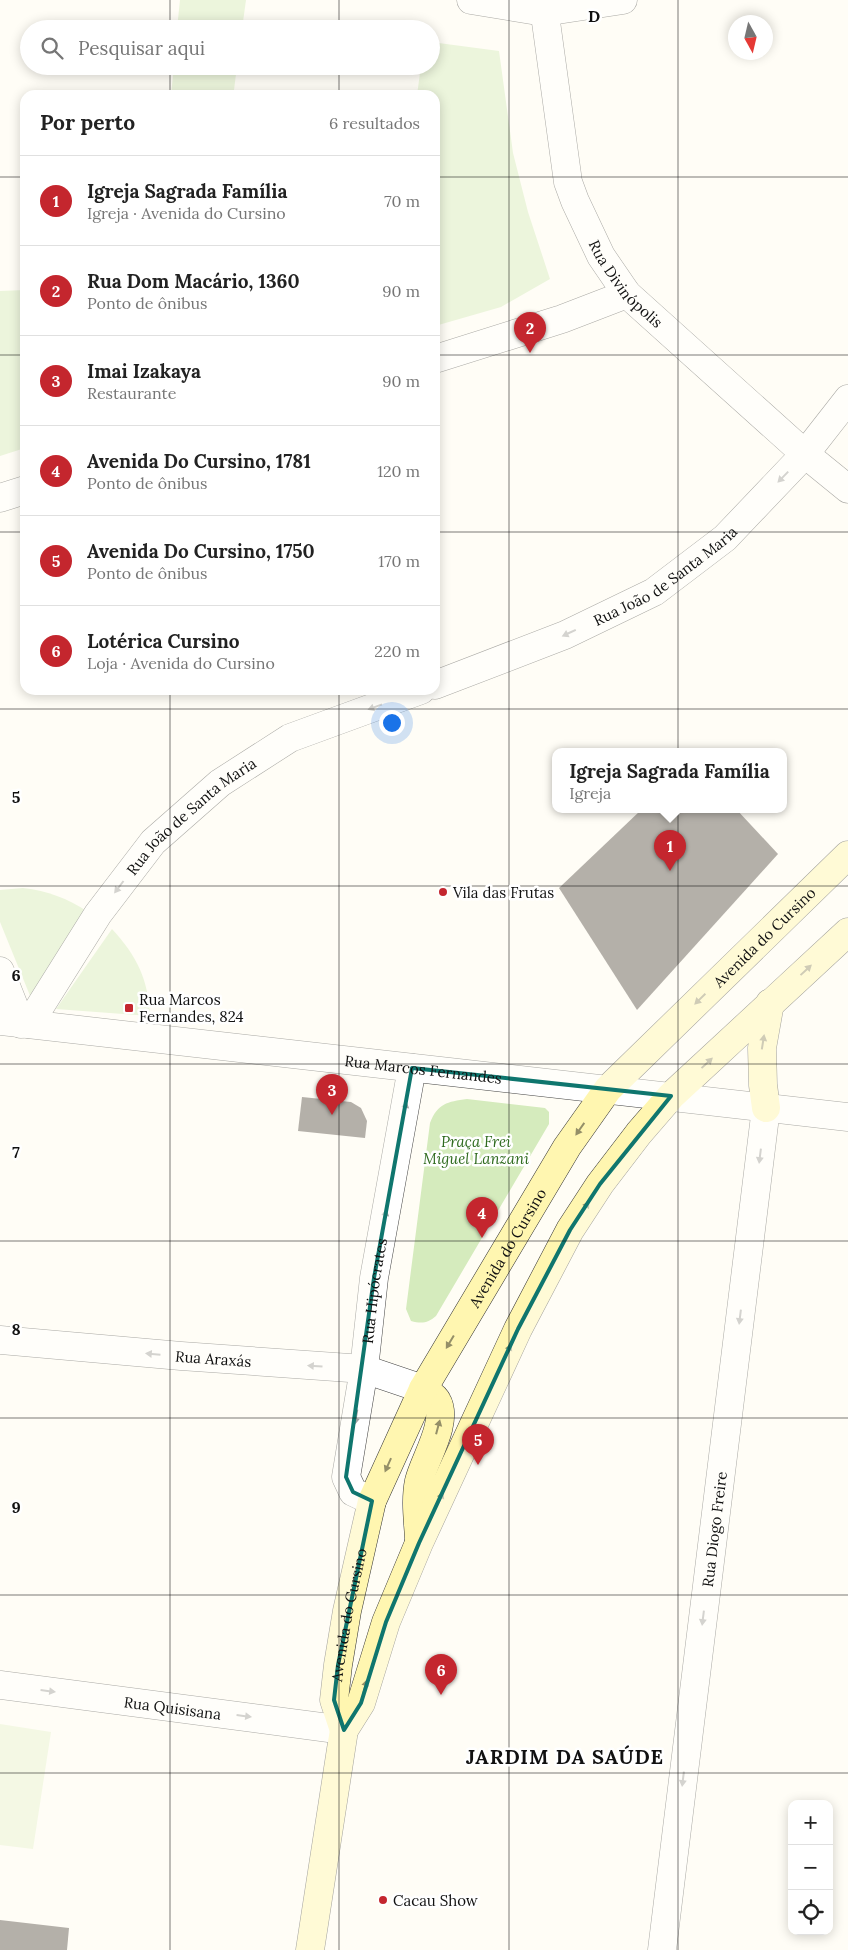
<!DOCTYPE html>
<html lang="pt">
<head>
<meta charset="utf-8">
<style>
  body { margin:0; font-family:Lora,serif; background:#f2f2f2; color:#222 }
  .controls { position:absolute; right:15px; bottom:15px; display:grid; overflow:hidden; border-radius:10px; box-shadow:0 2px 12px #0003 }
  .controls button { width:45px; height:45px; display:grid; place-items:center; padding:0; border:0; border-bottom:1px solid #e0e0e0; background:#fff; color:#222; font:25px sans-serif }
  .compass { position:absolute; left:728px; top:15px; width:45px; height:45px; border-radius:50%; background:#fff; box-shadow:0 2px 12px #0003; rotate:172deg }
  .you { position:absolute; left:391px; top:722px; width:18px; height:18px; margin:-12px; border:4px solid #fff; border-radius:50%; background:#1a73e8; box-shadow:0 0 0 8px #1a73e833 }
  .badge { display:grid; place-items:center; width:32px; height:32px; border-radius:50%; background:#c4262e; color:#fff; font-size:16px; font-weight:700 }
  .pin { position:absolute; translate:-50% -41px; filter:drop-shadow(0 1px 2px #0008) }
  .pin::after { content:''; position:absolute; top:26px; width:18px; height:15px; background:inherit; clip-path:polygon(0 0,100% 0,50% 100%) }
  .popup { position:absolute; left:552px; top:748px; width:235px; height:65px; box-sizing:border-box; display:grid; place-content:center; border-radius:10px; background:#fff; filter:drop-shadow(0 1px 4px #0005); font-size:16px; white-space:nowrap; color:#767676 }
  .popup b { font-size:19px; color:#222 }
  .popup::after { content:''; position:absolute; left:50%; top:100%; margin-left:-10px; border:10px solid transparent; border-top-color:#fff }
  .list { margin:0; padding:0; list-style:none }
  h2 { display:flex; justify-content:space-between; align-items:center; height:65px; margin:0; padding:0 20px; font-size:21px }
  h2 small { font-size:16px; font-weight:400; color:#767676 }
  .list li { display:grid; grid-template-columns:32px 1fr auto; gap:15px; align-items:center; box-sizing:border-box; height:90px; padding:0 20px; border-top:1px solid #e0e0e0 }
  .list b { display:block; font-size:19px; white-space:nowrap }
  .list p { margin:0; font-size:16px; white-space:nowrap; color:#767676 }
  .list em { font-size:16px; font-style:normal; color:#767676 }
  .icon { flex:none; width:28px; height:28px; fill:none; stroke:currentColor; stroke-width:2; stroke-linecap:round; stroke-linejoin:round }
  .map { position:relative; flex:none; width:848px; height:1950px; overflow:hidden }
  .search { position:absolute; background:#fff; box-shadow:0 2px 12px #0003; left:20px; top:20px; width:420px; height:55px; display:flex; align-items:center; gap:12px; box-sizing:border-box; padding:0 18px; border-radius:28px; color:#767676; font-size:19px }
  .panel { position:absolute; background:#fff; box-shadow:0 2px 12px #0003; left:20px; top:90px; width:420px; height:605px; border-radius:15px }
  .map>svg:first-child { display:block }
</style>
</head>
<body>
<div class="map">
<svg width="848" height="1950" viewBox="0 0 848 1950">
  <rect width="100%" height="100%" fill="#fffdf5"/>
  <g fill="#d5ebbd">
    <path d="M180,0H246L242,29H177Z"/>
    <path d="M431,42L499,51L513,153L528,212L550,279L501,307L435,326V95H417L421,66H431Z"/>
    <path d="M174,66H237L234,90L269,95H171Z"/>
    <path d="M25,290V448L0,456V291Z"/>
    <path d="M23,888C48,891 67,898 88,912L33,1003L0,922V890Z"/>
    <path d="M112,929C137,956 148,979 150,1016L56,1009Z"/>
    <path d="M467,1099L545,1108L549,1112V1124L436,1316C428,1323 422,1324 411,1321L406,1309L430,1123C438,1103 447,1102 467,1099Z"/>
  </g>
  <path fill="#e6f2cf" d="M0,1724L51,1732L33,1849L0,1845Z"/>
  <g fill="#5a524d">
    <path d="M641,810H737L778,854L637,1010L559,888Z"/>
    <path d="M302,1097L351,1102L361,1108L367,1121L365,1138L298,1131Z"/>
    <path d="M0,1920L69,1928L67,1950H0Z"/>
  </g>
  <g fill="none" stroke-linecap="round" stroke-linejoin="round">
    <defs>
      <g id="minor">
        <path id="s1" d="M543,0L568,182L575,201L601,256L627,294L805,454L848,489"/>
        <path d="M435,359L562,319L627,294"/>
        <path d="M0,498L25,490"/>
        <path id="s2" d="M435,685L565,635L654,592L725,538L805,454L848,399"/>
        <path d="M0,971L21,1024"/>
        <path id="s3" d="M0,1021L848,1117"/>
        <path id="s4" d="M29,1024L98,914L153,842L220,783L290,738L421,690"/>
        <path id="s5" d="M0,1340L181,1356L364,1369L423,1389"/>
        <path id="s6" d="M372,1501L353,1492L346,1477L364,1369L374,1278L412,1068"/>
        <path id="s7" d="M0,1685L344,1730"/>
        <path id="s8" d="M662,1950L766,1108"/>
      </g>
      <path id="tertiary" d="M471,0L544,12L623,0"/>
      <g id="secondary">
        <path d="M766,1108L763,1085L762,1048L770,1003"/>
        <path d="M419,1539C418,1520 415,1500 419,1481C424,1460 449,1422 437,1401C435,1396 427,1392 423,1389"/>
        <path id="s9" d="M344,1730L334,1700L338,1665L347,1611L372,1501L423,1389L567,1147L608,1089L848,855"/>
        <path d="M310,1950L344,1730L361,1703L386,1622L419,1543L518,1329L570,1230L600,1184L639,1133L671,1096L848,932"/>
      </g>
    </defs>
    <use href="#minor" stroke="#444" stroke-width="29"/>
    <use href="#tertiary" stroke="#444" stroke-width="29"/>
    <use href="#secondary" stroke="#333" stroke-width="29"/>
    <use href="#minor" stroke="#fff" stroke-width="28"/>
    <use href="#tertiary" stroke="#fff" stroke-width="28"/>
    <use href="#secondary" stroke="#fff6b0" stroke-width="28"/>
  </g>
  <defs><path id="oneway-solid" d="M-6-.8H1V-3.2L6.5 0L1 3.2V.8H-6Z" transform="scale(1.25)"/></defs>
  <g fill="#a0a0a0">
    <use href="#oneway-solid" transform="translate(783 477) rotate(134)"/>
    <use href="#oneway-solid" transform="translate(569 633) rotate(155)"/>
    <use href="#oneway-solid" transform="translate(375 707) rotate(160)"/>
    <use href="#oneway-solid" transform="translate(119 887) rotate(127)"/>
    <use href="#oneway-solid" transform="translate(405 1109) rotate(-80)"/>
    <use href="#oneway-solid" transform="translate(760 1156) rotate(97)"/>
    <use href="#oneway-solid" transform="translate(385 1217) rotate(-80)"/>
    <use href="#oneway-solid" transform="translate(740 1317) rotate(97)"/>
    <use href="#oneway-solid" transform="translate(153 1354) rotate(-175)"/>
    <use href="#oneway-solid" transform="translate(315 1366) rotate(-176)"/>
    <use href="#oneway-solid" transform="translate(356 1417) rotate(100)"/>
    <use href="#oneway-solid" transform="translate(703 1618) rotate(97)"/>
    <use href="#oneway-solid" transform="translate(48 1691) rotate(7)"/>
    <use href="#oneway-solid" transform="translate(244 1716) rotate(7)"/>
    <use href="#oneway-solid" transform="translate(683 1779) rotate(97)"/>
  </g>
  <g fill="#948f68">
    <use href="#oneway-solid" transform="translate(806 970) rotate(-43)"/>
    <use href="#oneway-solid" transform="translate(700 999) rotate(136)"/>
    <use href="#oneway-solid" transform="translate(763 1042) rotate(-81)"/>
    <use href="#oneway-solid" transform="translate(707 1063) rotate(-43)"/>
    <use href="#oneway-solid" transform="translate(580 1129) rotate(125)"/>
    <use href="#oneway-solid" transform="translate(585 1208) rotate(-57)"/>
    <use href="#oneway-solid" transform="translate(450 1342) rotate(121)"/>
    <use href="#oneway-solid" transform="translate(508 1351) rotate(-65)"/>
    <use href="#oneway-solid" transform="translate(438 1427) rotate(-75)"/>
    <use href="#oneway-solid" transform="translate(388 1465) rotate(114)"/>
    <use href="#oneway-solid" transform="translate(440 1499) rotate(-65)"/>
    <use href="#oneway-solid" transform="translate(365 1687) rotate(-75)"/>
  </g>
  <path d="M0 0H848V1950H0ZM412,1068L671,1096L600,1184L570,1230L518,1329L419,1543L386,1622L361,1703L344,1730L334,1700L338,1665L372,1501L353,1492L346,1477L374,1278Z" fill="#fffdf5" fill-opacity=".55" fill-rule="evenodd"/>
  <path fill="none" stroke="#0f766e" stroke-width="4" stroke-linejoin="round" d="M412,1068L671,1096L600,1184L570,1230L518,1329L419,1543L386,1622L361,1703L344,1730L334,1700L338,1665L372,1501L353,1492L346,1477L374,1278Z"/>
  <path fill="none" stroke="#111" stroke-width="1" stroke-opacity="0.55" d="M170,0V29M339,0V29M509,0V1950M678,0V1950M170,66V95M339,66V95M0,177H25M435,177H848M0,355H25M435,355H848M0,532H25M435,532H848M170,690V1950M339,690V1950M0,709H848M0,886H848M0,1064H848M0,1241H848M0,1418H848M0,1595H848M0,1773H848"/>
  <g fill="#c4262e" stroke="#fff" stroke-width="2">
    <circle cx="443" cy="892" r="5"/>
    <rect x="124" y="1003" width="10" height="10" rx="2.5"/>
    <circle cx="383" cy="1900" r="5"/>
  </g>
  <g text-anchor="middle" dominant-baseline="central" stroke-width="5" stroke-linejoin="round" paint-order="stroke">
    <g font-size="15" fill="#111" stroke="#fff">
      <text stroke="none"><textPath href="#s1" startOffset="302">Rua Divinópolis</textPath></text>
      <text stroke="none"><textPath href="#s2" startOffset="256">Rua João de Santa Maria</textPath></text>
      <text stroke="none"><textPath href="#s4" startOffset="266">Rua João de Santa Maria</textPath></text>
      <text stroke="none"><textPath href="#s9" startOffset="928">Avenida do Cursino</textPath></text>
      <text stroke="none"><textPath href="#s3" startOffset="426">Rua Marcos Fernandes</textPath></text>
      <text stroke="none"><textPath href="#s9" startOffset="522">Avenida do Cursino</textPath></text>
      <text stroke="none"><textPath href="#s6" startOffset="226">Rua Hipócrates</textPath></text>
      <text stroke="none"><textPath href="#s5" startOffset="214">Rua Araxás</textPath></text>
      <text stroke="none"><textPath href="#s8" startOffset="424">Rua Diogo Freire</textPath></text>
      <text stroke="none"><textPath href="#s9" startOffset="118">Avenida do Cursino</textPath></text>
      <text stroke="none"><textPath href="#s7" startOffset="174">Rua Quisisana</textPath></text>
    </g>
    <g font-size="15" fill="#111" stroke="#fff" text-anchor="start">
      <text x="453" y="892">Vila das Frutas</text>
      <text x="139" y="999">Rua Marcos<tspan x="139" dy="17">Fernandes, 824</tspan></text>
      <text x="393" y="1900">Cacau Show</text>
    </g>
    <g font-size="15" font-style="italic" fill="#2f6b1f" stroke="#fff">
      <text x="476" y="1141">Praça Frei<tspan x="476" dy="17">Miguel Lanzani</tspan></text>
    </g>
    <g font-size="20" font-weight="bold" letter-spacing="1" fill="#111" stroke="#fff">
      <text x="565" y="1756">JARDIM DA SAÚDE</text>
    </g>
  </g>
  <g font-size="16" text-anchor="middle" font-weight="bold" fill="#111" stroke="#fff" stroke-width="5" stroke-linejoin="round" paint-order="stroke">
    <text x="594" y="22">D</text>
    <text x="16" y="803">5</text>
    <text x="16" y="981">6</text>
    <text x="16" y="1158">7</text>
    <text x="16" y="1335">8</text>
    <text x="16" y="1513">9</text>
  </g>
</svg>
<div class="controls">
<button>+</button>
<button>−</button>
<button><svg class="icon" aria-label="locate" viewBox="0 0 24 24"><circle cx="12" cy="12" r="6"/><path d="M12 2v4M12 18v4M2 12h4M18 12h4"/></svg></button>
</div>
<svg class="compass" viewBox="-18 -18 36 36"><path d="M0-13l5 13h-10z" fill="#e53935"/><path d="M0 13l5-13h-10z" fill="#767676"/></svg>
<div class="you"></div>
<div class="pin badge" style="left:670px;top:871px">1</div>
<div class="popup"><b>Igreja Sagrada Família</b>Igreja</div>
<div class="pin badge" style="left:530px;top:353px">2</div>
<div class="pin badge" style="left:332px;top:1115px">3</div>
<div class="pin badge" style="left:482px;top:1238px">4</div>
<div class="pin badge" style="left:478px;top:1465px">5</div>
<div class="pin badge" style="left:441px;top:1695px">6</div>
<div class="search"><svg class="icon" aria-label="search" viewBox="0 0 24 24"><circle cx="10" cy="10" r="6"/><path d="M15 15l6 6"/></svg>Pesquisar aqui</div>
<section class="panel">
<h2>Por perto<small>6 resultados</small></h2>
<ul class="list">
<li><span class="badge">1</span><div><b>Igreja Sagrada Família</b><p>Igreja · Avenida do Cursino</p></div><em>70 m</em></li>
<li><span class="badge">2</span><div><b>Rua Dom Macário, 1360</b><p>Ponto de ônibus</p></div><em>90 m</em></li>
<li><span class="badge">3</span><div><b>Imai Izakaya</b><p>Restaurante</p></div><em>90 m</em></li>
<li><span class="badge">4</span><div><b>Avenida Do Cursino, 1781</b><p>Ponto de ônibus</p></div><em>120 m</em></li>
<li><span class="badge">5</span><div><b>Avenida Do Cursino, 1750</b><p>Ponto de ônibus</p></div><em>170 m</em></li>
<li><span class="badge">6</span><div><b>Lotérica Cursino</b><p>Loja · Avenida do Cursino</p></div><em>220 m</em></li>
</ul>
</section>
</div>
</body>
</html>
